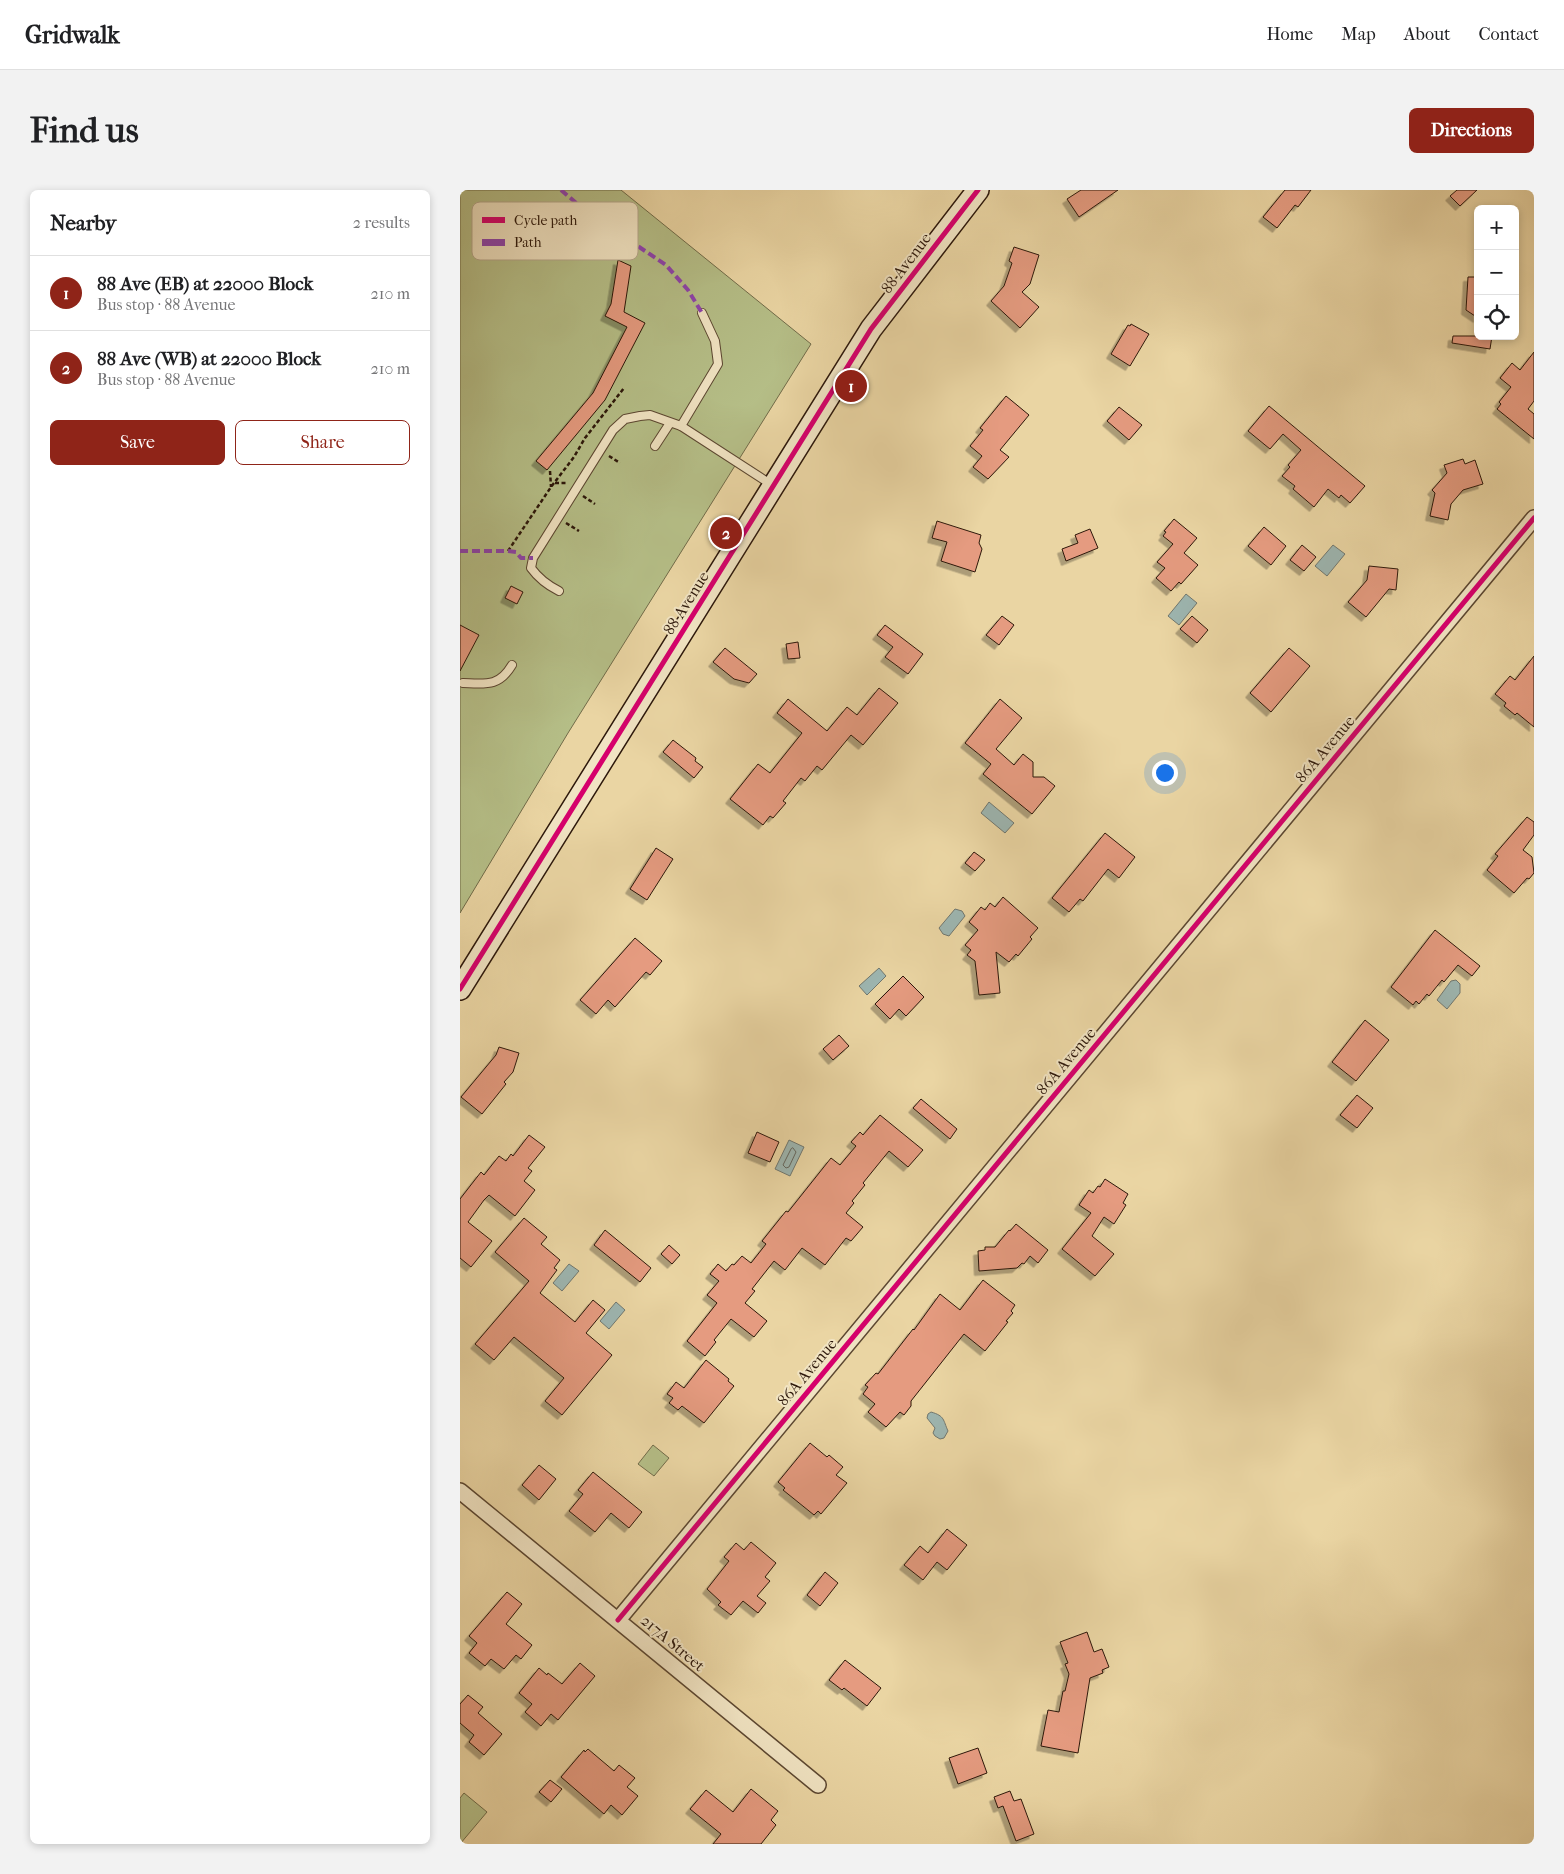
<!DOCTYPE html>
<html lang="en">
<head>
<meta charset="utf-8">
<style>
  body { margin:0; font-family:"IM FELL French Canon",serif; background:#f2f2f2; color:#202124 }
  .controls { position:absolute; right:15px; top:15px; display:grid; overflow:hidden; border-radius:8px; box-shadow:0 2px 8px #0003 }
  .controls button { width:45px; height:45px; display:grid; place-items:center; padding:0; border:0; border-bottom:1px solid #e0e0e0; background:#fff; color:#202124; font:25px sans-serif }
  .you { position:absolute; left:704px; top:582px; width:18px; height:18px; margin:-12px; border:4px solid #fff; border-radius:50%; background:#1a73e8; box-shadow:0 0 0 8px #1a73e833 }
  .badge { display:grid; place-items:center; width:32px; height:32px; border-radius:50%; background:#8f2418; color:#fff; font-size:16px; font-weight:700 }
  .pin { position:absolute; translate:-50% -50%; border:2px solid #fff; box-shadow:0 1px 5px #0006 }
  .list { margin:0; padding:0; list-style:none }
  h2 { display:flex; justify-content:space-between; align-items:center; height:65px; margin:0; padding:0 20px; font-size:21px }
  h2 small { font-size:16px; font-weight:400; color:#757577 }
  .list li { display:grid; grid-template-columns:32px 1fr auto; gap:15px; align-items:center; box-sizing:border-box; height:75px; padding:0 20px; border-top:1px solid #e0e0e0 }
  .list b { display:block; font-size:19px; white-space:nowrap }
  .list p { margin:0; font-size:16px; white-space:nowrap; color:#757577 }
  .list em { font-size:16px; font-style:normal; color:#757577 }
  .actions { display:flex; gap:10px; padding:15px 20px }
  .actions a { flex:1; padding:11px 0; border:1px solid #8f2418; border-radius:8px; text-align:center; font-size:18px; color:#8f2418 }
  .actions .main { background:#8f2418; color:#fff }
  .icon { flex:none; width:28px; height:28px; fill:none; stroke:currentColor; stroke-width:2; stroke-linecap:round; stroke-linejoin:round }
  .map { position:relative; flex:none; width:1074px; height:1654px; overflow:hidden; border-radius:8px }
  header { display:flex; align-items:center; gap:30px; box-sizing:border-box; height:70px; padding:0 25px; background:#fff; border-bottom:1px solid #e0e0e0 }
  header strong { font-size:24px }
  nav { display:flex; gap:28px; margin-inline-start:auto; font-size:18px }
  .intro { display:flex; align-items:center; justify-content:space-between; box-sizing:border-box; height:120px; padding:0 30px }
  h1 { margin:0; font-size:35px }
  .button { padding:12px 22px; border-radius:8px; background:#8f2418; color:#fff; font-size:18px; font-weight:700 }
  main { display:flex; gap:30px; padding:0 30px }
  aside { flex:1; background:#fff; border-radius:8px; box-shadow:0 2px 8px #0003 }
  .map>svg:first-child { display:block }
</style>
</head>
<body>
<header>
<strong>Gridwalk</strong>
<nav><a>Home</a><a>Map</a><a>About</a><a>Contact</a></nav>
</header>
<div class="intro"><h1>Find us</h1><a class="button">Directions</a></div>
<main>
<aside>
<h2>Nearby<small>2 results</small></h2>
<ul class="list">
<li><span class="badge">1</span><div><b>88 Ave (EB) at 22000 Block</b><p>Bus stop · 88 Avenue</p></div><em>210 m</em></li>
<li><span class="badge">2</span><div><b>88 Ave (WB) at 22000 Block</b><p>Bus stop · 88 Avenue</p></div><em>210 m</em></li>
</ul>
<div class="actions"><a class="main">Save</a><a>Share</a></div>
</aside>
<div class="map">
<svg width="1074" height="1654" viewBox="0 0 1074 1654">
  <defs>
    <filter id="shadow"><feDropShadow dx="-4.5" dy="4.5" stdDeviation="0" flood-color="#0004"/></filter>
  </defs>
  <rect width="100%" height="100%" fill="#ead5a3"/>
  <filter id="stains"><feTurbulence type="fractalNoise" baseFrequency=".004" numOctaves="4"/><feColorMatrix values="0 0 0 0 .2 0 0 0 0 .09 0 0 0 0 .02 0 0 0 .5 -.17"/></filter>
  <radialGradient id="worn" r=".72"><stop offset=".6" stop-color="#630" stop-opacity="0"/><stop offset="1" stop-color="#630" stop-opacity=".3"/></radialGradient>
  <g fill="#b5be87" stroke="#716b49">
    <path d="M0,0H161L351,154L108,543L0,723Z"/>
    <path d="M193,1255L209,1268L194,1286L178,1274Z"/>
    <path d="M4,1603L27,1622L0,1654V1608Z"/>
  </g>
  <g fill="#9db6b1" stroke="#70776f">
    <path d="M873,355L885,364L867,386L855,376Z"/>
    <path d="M726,404L737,413L719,435L708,426Z"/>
    <path d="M529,612L554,633L545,643L521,623Z"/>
    <path d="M495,719L502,721L505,726L489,746L483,744L479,738Z"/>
    <path d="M419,778L426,786L407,805L399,796Z"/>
    <path d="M996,790L1000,794V803L987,819L977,810L991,791Z"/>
    <path d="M329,950L344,957L330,986L315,979Z"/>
    <path d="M109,1074L119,1081L102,1101L93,1093Z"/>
    <path d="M156,1112L165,1120L149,1139L140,1131Z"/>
    <path d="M471,1222C485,1226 483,1230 488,1241L484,1248L480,1249L475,1246L473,1243L475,1238L467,1228L468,1224Z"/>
  </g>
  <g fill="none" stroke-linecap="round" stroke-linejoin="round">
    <path stroke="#65675e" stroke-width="1" d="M333,958L336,962L329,977L326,978L323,975L331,959Z"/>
  </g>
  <g fill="#e59b80" stroke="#2d180b" filter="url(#shadow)">
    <path d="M621,0H658L619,27L607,9Z"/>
    <path d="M825,0H851L838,17L835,15L817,38L803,27Z"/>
    <path d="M997,0H1017L1000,16L990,6Z"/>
    <path d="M554,57L579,65L570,94L562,102L579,117L560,138L531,111L544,96L552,73L549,71Z"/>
    <path d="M158,70L171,76L164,122L185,133L145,210L87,280L76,271L133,203L167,137L145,126L151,114Z"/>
    <path d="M1008,87H1018V128L1006,120Z"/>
    <path d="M671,134L689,144L670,176L651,164L668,135L670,136Z"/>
    <path d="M993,146H1032L1030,159L992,153Z"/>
    <path d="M1074,162V211L1068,219L1074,224V249L1037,219L1041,214L1039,212L1051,197L1040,188L1052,173L1060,180Z"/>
    <path d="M546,206L569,225L540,260L549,267L528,289L513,277L522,266L510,256L523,240L520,238Z"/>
    <path d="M809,216L905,296L890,313L881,305L879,308L868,299L854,317L833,299L835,296L822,286L830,277L828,275L841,260L823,244L810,259L788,241Z"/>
    <path d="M659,217L682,235L669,250L647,231Z"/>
    <path d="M1003,269L1005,274L1015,270L1023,294L1003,300L991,314L988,330L970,326L975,303L972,300L987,283L984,275Z"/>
    <path d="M714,329L737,348L724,363L738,375L721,394L719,392L711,401L696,388L705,378L697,372L713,354L703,346L706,342L704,341Z"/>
    <path d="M477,331L521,345L519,353L522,359L515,382L481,371L487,352L472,348Z"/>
    <path d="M804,337L826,356L811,375L788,356Z"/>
    <path d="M630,339L638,358L606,371L602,359L618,353L615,345Z"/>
    <path d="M842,355L856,367L844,381L830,370Z"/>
    <path d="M909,376L938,379L936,400L929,399L906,427L888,412L907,390Z"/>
    <path d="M51,396L63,402L57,414L45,408Z"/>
    <path d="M542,426L554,435L539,455L526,445Z"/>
    <path d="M732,426L748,440L737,453L720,439Z"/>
    <path d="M0,435L19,445L0,481Z"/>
    <path d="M425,435L463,464L448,484L425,467L433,457L417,445Z"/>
    <path d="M338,452L340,468L328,469L326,454Z"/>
    <path d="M265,458L297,484L289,493L274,489L253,472Z"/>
    <path d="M829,458L850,476L811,522L790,503Z"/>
    <path d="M1074,466V537L1057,523L1055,525L1044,516L1046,513L1035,504L1050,486L1055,490Z"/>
    <path d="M419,498L438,513L403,555L391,545L362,580L357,576L345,591L341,588L323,611L326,613L313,628L310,626L303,635L270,609L298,574L310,583L342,543L317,523L328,509L367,541L387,517L397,525Z"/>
    <path d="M540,509L562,528L536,559L554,575L563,564L573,572V587H584L595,596L572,624L523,584L531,574L505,553Z"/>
    <path d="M213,550L236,568L235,571L243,577L234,588L203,562Z"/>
    <path d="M1067,627L1074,632V645L1063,660L1072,667L1074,683L1069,689L1067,688L1054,703L1027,680L1038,666L1035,664Z"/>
    <path d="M645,643L675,667L659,688L648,679L623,711L620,709L609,722L592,708Z"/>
    <path d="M196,658L213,669L187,710L170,699Z"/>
    <path d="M514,662L525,670L515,681L505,673Z"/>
    <path d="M543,707L578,738L570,747L572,749L558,766L556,764L549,772L536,762L540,803L519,805L515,771L507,765L511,760L505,755L518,740L509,732L521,717L525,720L530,713L535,717Z"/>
    <path d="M975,740L1020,776L1012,786L998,775L984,792L982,790L969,806L967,804L959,814L956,811L953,815L931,797Z"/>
    <path d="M175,748L202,771L190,785L186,782L155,817L148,810L136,824L120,810Z"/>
    <path d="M443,786L464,807L446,826L439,819L430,829L415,814Z"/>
    <path d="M905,830L929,850L896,891L872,872Z"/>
    <path d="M379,845L389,856L373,870L363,859Z"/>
    <path d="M39,857L59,863L53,882L44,892L46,894L22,924L1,907L36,865Z"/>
    <path d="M897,905L913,918L897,938L880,925Z"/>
    <path d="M461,909L497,939L490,949L453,918Z"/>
    <path d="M420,925L463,960L448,977L429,961L403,993L405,995L392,1011L394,1013L386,1023L403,1037L391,1051L386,1048L365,1075L342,1058L325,1080L314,1071L292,1099L295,1101L285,1113L307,1131L294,1147L271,1129L254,1150L256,1152L245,1166L227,1151L257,1113L247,1105L259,1091L250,1084L258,1074L266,1081L272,1074L274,1075L282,1066L291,1073L306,1054L302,1051L326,1021L328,1022L371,968L380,975L396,956L391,952L400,942L403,945Z"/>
    <path d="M297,942L319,952L310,972L288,963Z"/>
    <path d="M69,945L85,957L68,978L72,981L64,991L75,1000L55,1026L29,1005L24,1010L8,1032L32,1051L11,1077L0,1068V1009L21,982L24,985L39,966L46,971L51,964L53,966Z"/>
    <path d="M645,989L668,1004L663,1013L666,1015L654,1034L644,1027L632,1046L654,1064L635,1086L602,1059L631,1023L619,1015L629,1000L633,1003L638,996L640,997Z"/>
    <path d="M64,1028L87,1047L81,1054L100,1070L94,1078L97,1080L80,1103L115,1132L133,1110L145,1120L126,1143L152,1165L102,1225L85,1211L104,1188L54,1147L34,1170L15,1154L69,1091L35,1062Z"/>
    <path d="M556,1034L588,1060L578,1073L570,1066L564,1074L562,1073L557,1078L519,1081L518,1061L525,1060V1057H535L549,1040L550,1041Z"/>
    <path d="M145,1040L191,1078L180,1092L134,1055Z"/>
    <path d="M209,1055L220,1065L212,1074L201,1064Z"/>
    <path d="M523,1090L555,1115L551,1121L553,1123L546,1131L548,1132L525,1161L504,1144L451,1211V1216L444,1225L440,1222L426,1237L408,1222L415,1214L403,1204L408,1197L405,1195L416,1183L418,1184L453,1139L454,1140L480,1104L500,1120Z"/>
    <path d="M246,1170L269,1189L268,1191L274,1196L244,1233L222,1216L218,1220L209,1213L213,1208L207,1204L216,1192L224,1198Z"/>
    <path d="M350,1253L367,1267L369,1265L383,1277L376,1285L387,1293L361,1324L358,1321L354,1325L323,1300L325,1298L318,1292Z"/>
    <path d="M79,1275L96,1289L79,1310L62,1295Z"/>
    <path d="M133,1282L182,1322L169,1338L151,1323L135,1342L109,1321L123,1304L118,1300Z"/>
    <path d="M487,1339L507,1355L487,1380L477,1372L463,1390L444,1375L460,1356L468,1363Z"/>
    <path d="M291,1352L316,1373L305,1387L310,1391L297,1406L306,1413L298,1423L283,1411L271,1425L258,1415L261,1412L247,1399L269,1371L264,1367L276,1353L284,1360Z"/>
    <path d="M365,1382L378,1393L360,1416L347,1405Z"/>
    <path d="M47,1402L62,1414L46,1434L72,1455L61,1469L56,1465L44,1479L31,1469L25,1476L9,1463L17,1453L9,1446Z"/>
    <path d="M627,1442L634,1462L642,1459L649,1477L642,1480L643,1483L630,1488L618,1563L581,1556L588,1520L599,1522L603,1501H605L609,1484L605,1474L608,1473L600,1452Z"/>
    <path d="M385,1470L421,1498L407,1516L384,1498L382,1500L369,1490Z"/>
    <path d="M120,1473L135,1486L98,1530L91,1524L81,1536L65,1522L72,1514L59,1503L79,1478L87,1485L88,1483L102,1494Z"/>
    <path d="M8,1505L23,1517L18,1523L42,1544L24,1565L9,1552L14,1545L0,1533V1514Z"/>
    <path d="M518,1558L527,1583L498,1594L489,1568Z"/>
    <path d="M128,1559L154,1581L159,1575L175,1588L167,1597L178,1606L162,1625L151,1615L144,1624L101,1587L124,1560L125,1562Z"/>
    <path d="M90,1590L102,1599L91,1612L79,1602Z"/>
    <path d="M291,1599L318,1621L311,1630L316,1635L301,1654H253L261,1644L230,1619L246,1600L273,1622Z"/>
    <path d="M550,1601L554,1611L561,1609L574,1644L556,1651L543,1616L538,1618L534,1607Z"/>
  </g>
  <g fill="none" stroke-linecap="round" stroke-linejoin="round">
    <defs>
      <g id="lane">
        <path d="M221,236L258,174L255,151L242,123"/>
        <path d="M195,256L210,233"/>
        <path d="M99,401C87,395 79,389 71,378L73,368L153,240L165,229L180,226L190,225L221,236L312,295"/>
        <path d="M3,493C26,494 39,497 52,475"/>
      </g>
      <g id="street">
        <path d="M0,1301L358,1595"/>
        <path d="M158,1430L1074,328"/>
      </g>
      <path id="secondary" d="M0,799L411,139L518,0"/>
    </defs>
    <use href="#lane" stroke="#5c4731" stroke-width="10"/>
    <use href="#street" stroke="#5c4731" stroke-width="18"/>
    <use href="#secondary" stroke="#2d180b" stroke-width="24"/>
    <g stroke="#2d180b" stroke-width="2.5" stroke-dasharray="4 2.5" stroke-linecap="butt">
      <path d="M149,266L160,273"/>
      <path d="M90,281L91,297"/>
      <path d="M95,293H106"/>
      <path d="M123,306L135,314"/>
      <path d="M106,333L119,341"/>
      <path d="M48,361L91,297L114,267L125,248L164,198"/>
    </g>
    <use href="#lane" stroke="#f1e4c3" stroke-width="8"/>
    <use href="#street" stroke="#f1e4c3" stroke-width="15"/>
    <use href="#secondary" stroke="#f1e4c3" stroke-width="21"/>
    <g stroke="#8e44ad" stroke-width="4" stroke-dasharray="8 4" stroke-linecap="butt">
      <path d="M101,0L127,22L206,75L228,100L242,123"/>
      <path d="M0,361H48L56,362L61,368H73"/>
    </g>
    <defs>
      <g id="cycleway">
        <path d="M0,799L411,139L518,0"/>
        <path d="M158,1430L1074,328"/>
      </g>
    </defs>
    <use href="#cycleway" stroke="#f1e4c3" stroke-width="8"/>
    <use href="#cycleway" stroke="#d6006c" stroke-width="5"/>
  </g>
  <g text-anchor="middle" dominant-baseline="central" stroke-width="4" stroke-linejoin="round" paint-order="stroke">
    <g font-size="16" fill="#2d180b" stroke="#f1e4c3">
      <text transform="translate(446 73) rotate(-53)">88 Avenue</text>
      <text transform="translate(226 413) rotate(-58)">88 Avenue</text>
      <text transform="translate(865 559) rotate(-50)">86A Avenue</text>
      <text transform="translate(606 871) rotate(-50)">86A Avenue</text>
      <text transform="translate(347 1182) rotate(-50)">86A Avenue</text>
      <text transform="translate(213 1453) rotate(40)">217A Street</text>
    </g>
  </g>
  <rect x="12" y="12" width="166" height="58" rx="8" fill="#f1e4c3" stroke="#b6a78c" stroke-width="1"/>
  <rect x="22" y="27" width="23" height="6" fill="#d6006c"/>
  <rect x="22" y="49" width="23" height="7" fill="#8e44ad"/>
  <g font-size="14" fill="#2d180b">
    <text x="54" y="35">Cycle path</text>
    <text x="54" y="57">Path</text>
  </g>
  <rect width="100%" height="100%" filter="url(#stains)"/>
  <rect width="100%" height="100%" fill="url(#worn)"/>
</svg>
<div class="controls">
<button>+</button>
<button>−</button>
<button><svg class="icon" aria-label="locate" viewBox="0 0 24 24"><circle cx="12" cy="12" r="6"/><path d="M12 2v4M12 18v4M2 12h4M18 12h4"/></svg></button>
</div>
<div class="you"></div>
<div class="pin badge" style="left:391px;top:196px">1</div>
<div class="pin badge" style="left:266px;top:343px">2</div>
</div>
</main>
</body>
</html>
